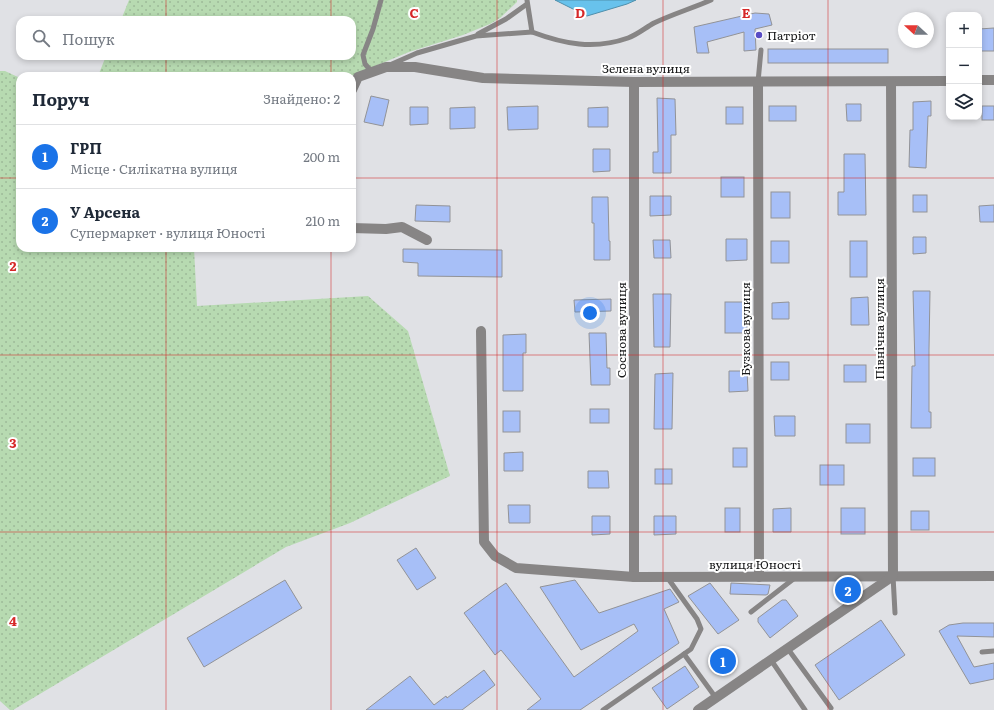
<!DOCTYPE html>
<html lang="uk">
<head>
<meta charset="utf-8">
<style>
  body { margin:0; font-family:Literata,serif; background:#f6f6f7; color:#1f2937 }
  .controls { position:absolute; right:12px; top:12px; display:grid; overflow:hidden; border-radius:8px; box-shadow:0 2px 6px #0003 }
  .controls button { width:36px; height:36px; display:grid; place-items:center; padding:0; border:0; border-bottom:1px solid #e0e1e3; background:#fff; color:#1f2937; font:20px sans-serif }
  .compass { position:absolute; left:898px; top:12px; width:36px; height:36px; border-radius:50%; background:#fff; box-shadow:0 2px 6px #0003; rotate:291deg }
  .you { position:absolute; left:590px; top:313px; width:14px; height:14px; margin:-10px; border:3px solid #fff; border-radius:50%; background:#1a73e8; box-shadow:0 0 0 6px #1a73e833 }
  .badge { display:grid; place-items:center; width:26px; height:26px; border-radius:50%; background:#1a73e8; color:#fff; font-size:13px; font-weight:700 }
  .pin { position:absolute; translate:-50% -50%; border:2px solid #fff; box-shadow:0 1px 4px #0006 }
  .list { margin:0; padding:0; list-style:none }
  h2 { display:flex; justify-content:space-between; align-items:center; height:52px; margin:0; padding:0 16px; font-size:17px }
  h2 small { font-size:13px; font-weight:400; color:#747a83 }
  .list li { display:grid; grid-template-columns:26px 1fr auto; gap:12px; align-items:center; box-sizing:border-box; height:64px; padding:0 16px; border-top:1px solid #e0e1e3 }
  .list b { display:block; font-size:15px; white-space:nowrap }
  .list p { margin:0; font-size:13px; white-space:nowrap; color:#747a83 }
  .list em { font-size:13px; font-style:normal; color:#747a83 }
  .icon { flex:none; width:22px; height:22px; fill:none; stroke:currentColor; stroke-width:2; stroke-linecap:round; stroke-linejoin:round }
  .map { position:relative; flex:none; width:994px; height:710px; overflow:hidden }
  .search { position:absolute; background:#fff; box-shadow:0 2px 6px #0003; left:16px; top:16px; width:340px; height:44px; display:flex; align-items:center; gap:10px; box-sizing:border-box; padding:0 14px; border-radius:12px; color:#747a83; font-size:15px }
  .panel { position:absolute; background:#fff; box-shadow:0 2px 6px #0003; left:16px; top:72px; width:340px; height:180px; border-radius:12px }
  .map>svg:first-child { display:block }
</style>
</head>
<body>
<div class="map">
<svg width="994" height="710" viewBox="0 0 994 710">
  <defs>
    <pattern id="grass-dots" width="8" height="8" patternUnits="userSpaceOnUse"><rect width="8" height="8" fill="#b7dab1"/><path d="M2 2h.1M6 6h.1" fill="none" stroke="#9dba98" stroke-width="1.8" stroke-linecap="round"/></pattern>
  </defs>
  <rect width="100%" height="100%" fill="#e0e1e5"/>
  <g fill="url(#grass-dots)">
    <path d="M129,0H517V2L500,18L490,24L463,35L409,52L351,76H98L106,56H352V20H121Z"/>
    <path d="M0,71H5L20,78V248H194L197,306L368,296L408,331L450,476L350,523L286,547L13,710H10L0,701Z"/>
  </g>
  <path fill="#68c2ec" stroke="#4f8fac" d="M555,0H636L627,4L587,16Z"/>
  <g fill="#a7bff7" stroke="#929397">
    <path d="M755,13L769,14L772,25L755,29L756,50L744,51V32L707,42L709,53H697L694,27Z"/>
    <path d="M994,28V51H979V29Z"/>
    <rect x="768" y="49" width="120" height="14"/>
    <path d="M371,96L389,100L383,126L364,122Z"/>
    <path d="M657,98L675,99L676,135H671V173H653V152H658Z"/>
    <path d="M931,101V116H928L926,168L909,167L910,130H913V102Z"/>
    <path d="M846,104H861V121H847Z"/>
    <path d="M538,106V129L508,130L507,107Z"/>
    <rect x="769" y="106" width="27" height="15"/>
    <rect x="982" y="106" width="12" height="14"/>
    <path d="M410,107H428V124L410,125Z"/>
    <path d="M475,107V128L450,129V108Z"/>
    <path d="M608,107V127H588V108Z"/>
    <rect x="726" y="107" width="17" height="17"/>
    <path d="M593,149H610V171L593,172Z"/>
    <path d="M844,154H865L866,215H838V192H844Z"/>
    <rect x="721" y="177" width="23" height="20"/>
    <rect x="771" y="192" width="19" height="26"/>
    <rect x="913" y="195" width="14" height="17"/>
    <path d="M650,196H671V215L650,216Z"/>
    <path d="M592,197H608L609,241H610V260H594V223H592Z"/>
    <path d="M416,205L450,206V222L415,221Z"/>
    <path d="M994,205V222H980L979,206Z"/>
    <path d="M913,237H926V253L913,254Z"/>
    <path d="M726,239H747V260L726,261Z"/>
    <path d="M653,240H670L671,258H654Z"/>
    <rect x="771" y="241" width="18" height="22"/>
    <rect x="850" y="241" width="17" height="36"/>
    <path d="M403,249L502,250V277L418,276V263L403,262Z"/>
    <path d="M913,291H930L929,349V412H931V428H911L912,366H915Z"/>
    <path d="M653,294H671L670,347H654Z"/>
    <path d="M868,297L869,325H851V298Z"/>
    <path d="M611,299V311L575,312L574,300Z"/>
    <rect x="725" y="302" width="22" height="31"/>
    <path d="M789,302V319H772V303Z"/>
    <path d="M589,333H606L607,368H610V385H591Z"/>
    <path d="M526,334V353H523V391H503V335Z"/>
    <rect x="771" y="362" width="18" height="18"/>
    <rect x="844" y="365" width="22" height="17"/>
    <path d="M729,371H747L748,391L729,392Z"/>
    <path d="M673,373L672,429H654L655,374Z"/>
    <rect x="590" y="409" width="19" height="14"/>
    <rect x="503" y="411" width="17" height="21"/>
    <path d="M774,416H795V436H775Z"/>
    <rect x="846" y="424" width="24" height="19"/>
    <rect x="733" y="448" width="14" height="19"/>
    <path d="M523,452V471H504V453Z"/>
    <rect x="913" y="458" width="22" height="18"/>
    <rect x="820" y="465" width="24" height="20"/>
    <rect x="655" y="469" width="17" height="15"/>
    <path d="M588,471H608L609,488H588Z"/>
    <path d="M508,505H530V523H509Z"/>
    <rect x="725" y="508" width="15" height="24"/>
    <path d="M791,508V532H773V509Z"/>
    <rect x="841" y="508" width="24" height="26"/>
    <rect x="911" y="511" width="18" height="19"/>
    <path d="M592,516H610V534L592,535Z"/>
    <path d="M654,516H676V534L654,535Z"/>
    <path d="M416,548L436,578L417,590L397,560Z"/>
    <path d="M285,580L302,608L204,667L187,638Z"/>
    <path d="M575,580L599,613L670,589L679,602L664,609L679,643L580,710H527L541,699L501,650L495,655L464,613L494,591L506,583L574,677L638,631L634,624L581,650L540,587Z"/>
    <path d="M710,583L739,620L718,634L688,596Z"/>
    <path d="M731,583L770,585L768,594L766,595L730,594Z"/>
    <path d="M782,600H786L798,616L770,638L758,622V618Z"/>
    <path d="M881,620L905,655L839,700L815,665Z"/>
    <path d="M963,623H994V637L957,636L974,667L994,663V679L970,684L939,631L949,625Z"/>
    <path d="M685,666L699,687L667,709L652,688Z"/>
    <path d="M484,670L495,685L462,710H366L410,676L434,705L446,696L447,698Z"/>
  </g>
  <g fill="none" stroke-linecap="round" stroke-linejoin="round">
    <g stroke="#878585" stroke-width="5">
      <path d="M527,0L532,32C564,44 594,50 628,38C637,35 645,28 654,23C673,14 693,8 711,0"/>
      <path d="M478,34L506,19L527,4"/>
      <path d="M392,64L417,53L476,36L532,32"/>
      <path d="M372,72L365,64L363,55L373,29L381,0"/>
      <path d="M758,82L761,50"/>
      <path d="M893,576L895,613"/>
      <path d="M667,577L697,619L701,629L691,649L684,654"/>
      <path d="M751,612L796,577"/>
      <path d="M788,649L831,708"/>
      <path d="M982,652L994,651"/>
      <path d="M771,660L805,710"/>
      <path d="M603,710L684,654L716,698"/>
    </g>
    <g stroke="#878585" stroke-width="10">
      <path d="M979,80H994"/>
      <path d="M634,82V577"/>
      <path d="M758,82L759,577"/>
      <path d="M352,90L358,77L386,67H415L483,78L634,82L949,81"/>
      <path d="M352,228L386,229L402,227L427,240"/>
      <path d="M481,331L484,542L495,556L516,568L634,577L994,576"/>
      <path d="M698,710L893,576L891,82"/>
    </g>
  </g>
  <path fill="none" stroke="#d62828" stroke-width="1" stroke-opacity="0.55" d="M166,0V20M331,0V20M497,0V710M663,0V710M828,0V710M166,56V76M331,56V76M0,178H20M352,178H994M166,248V710M331,248V710M0,355H994M0,532H994"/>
  <circle fill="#594cc4" stroke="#fff" stroke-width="1.5" cx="759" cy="35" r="4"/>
  <g text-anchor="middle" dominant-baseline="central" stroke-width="4" stroke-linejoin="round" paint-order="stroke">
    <g font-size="12" fill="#161718" stroke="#fff" text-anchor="start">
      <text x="767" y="35">Патріот</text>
    </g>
    <g font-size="12" fill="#161718" stroke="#fff">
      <text x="646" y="68">Зелена вулиця</text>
      <text transform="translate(745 329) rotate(-90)">Бузкова вулиця</text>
      <text transform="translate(879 329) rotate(-90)">Північна вулиця</text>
      <text transform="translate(621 330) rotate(-90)">Соснова вулиця</text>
      <text x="755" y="564">вулиця Юності</text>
    </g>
  </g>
  <g font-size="13" text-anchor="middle" font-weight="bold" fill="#d62828" stroke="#fff" stroke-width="4" stroke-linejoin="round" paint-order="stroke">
    <text x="414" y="18">C</text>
    <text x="580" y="18">D</text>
    <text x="746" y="18">E</text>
    <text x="13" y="271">2</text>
    <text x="13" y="448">3</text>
    <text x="13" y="626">4</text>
  </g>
</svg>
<div class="controls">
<button>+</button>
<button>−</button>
<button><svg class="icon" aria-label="layers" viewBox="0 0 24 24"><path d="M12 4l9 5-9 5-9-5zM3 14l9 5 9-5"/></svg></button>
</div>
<svg class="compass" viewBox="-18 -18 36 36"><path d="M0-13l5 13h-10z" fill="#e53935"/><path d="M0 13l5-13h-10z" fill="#747a83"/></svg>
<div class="you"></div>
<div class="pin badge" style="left:723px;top:661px">1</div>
<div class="pin badge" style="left:848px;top:590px">2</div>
<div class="search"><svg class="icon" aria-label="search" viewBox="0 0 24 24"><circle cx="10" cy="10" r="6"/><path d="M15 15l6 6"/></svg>Пошук</div>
<section class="panel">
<h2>Поруч<small>Знайдено: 2</small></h2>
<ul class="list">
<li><span class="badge">1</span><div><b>ГРП</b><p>Місце · Силікатна вулиця</p></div><em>200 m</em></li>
<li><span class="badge">2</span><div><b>У Арсена</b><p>Супермаркет · вулиця Юності</p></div><em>210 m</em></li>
</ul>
</section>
</div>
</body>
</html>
